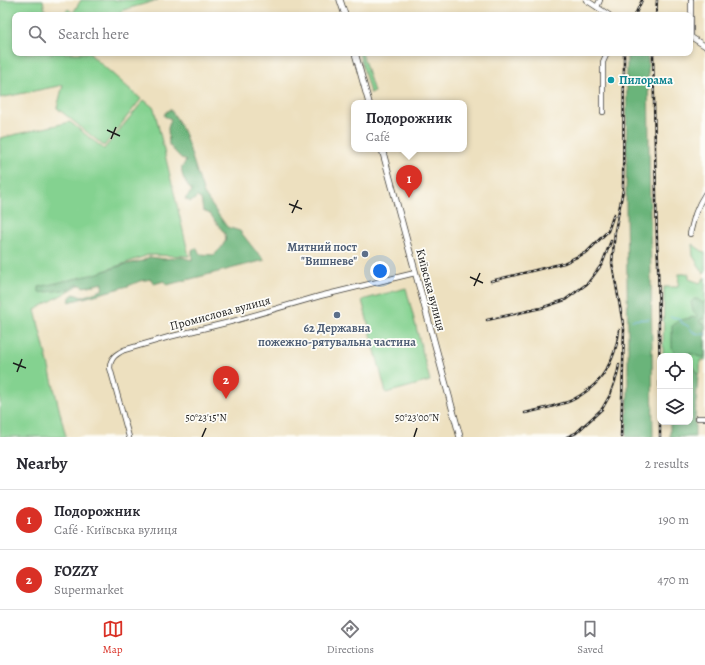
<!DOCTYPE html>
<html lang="en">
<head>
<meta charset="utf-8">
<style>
  body { margin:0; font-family:Alegreya,serif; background:#f7f7f7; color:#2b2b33 }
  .controls { position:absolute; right:12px; bottom:12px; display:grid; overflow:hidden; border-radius:8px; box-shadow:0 2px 6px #0003 }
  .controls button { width:36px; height:36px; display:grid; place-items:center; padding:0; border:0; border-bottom:1px solid #e1e1e2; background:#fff; color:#2b2b33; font:20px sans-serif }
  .you { position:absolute; left:380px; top:271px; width:14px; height:14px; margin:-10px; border:3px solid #fff; border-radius:50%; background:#1a73e8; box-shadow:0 0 0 6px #1a73e833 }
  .badge { display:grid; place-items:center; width:26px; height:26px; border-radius:50%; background:#d93025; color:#fff; font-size:13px; font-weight:700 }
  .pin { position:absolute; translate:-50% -33px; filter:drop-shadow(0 1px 2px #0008) }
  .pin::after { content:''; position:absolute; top:21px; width:14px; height:12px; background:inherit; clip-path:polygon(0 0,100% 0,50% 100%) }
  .popup { position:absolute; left:351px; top:100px; width:116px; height:52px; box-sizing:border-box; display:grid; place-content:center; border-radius:8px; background:#fff; filter:drop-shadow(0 1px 3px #0005); font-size:13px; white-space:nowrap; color:#7c7c81 }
  .popup b { font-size:15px; color:#2b2b33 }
  .popup::after { content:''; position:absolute; left:50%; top:100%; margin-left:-8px; border:8px solid transparent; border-top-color:#fff }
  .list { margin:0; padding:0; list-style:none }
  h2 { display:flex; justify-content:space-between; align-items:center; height:52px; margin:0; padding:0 16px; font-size:17px }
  h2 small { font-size:13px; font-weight:400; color:#7c7c81 }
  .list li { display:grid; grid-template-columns:26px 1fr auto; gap:12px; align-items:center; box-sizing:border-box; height:60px; padding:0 16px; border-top:1px solid #e1e1e2 }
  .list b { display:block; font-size:15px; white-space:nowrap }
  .list p { margin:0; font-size:13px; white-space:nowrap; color:#7c7c81 }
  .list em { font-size:13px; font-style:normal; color:#7c7c81 }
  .icon { flex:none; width:22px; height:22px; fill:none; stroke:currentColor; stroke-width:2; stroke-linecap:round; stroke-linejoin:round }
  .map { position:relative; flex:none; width:705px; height:437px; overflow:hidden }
  .search { position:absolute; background:#fff; box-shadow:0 2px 6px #0003; left:12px; right:12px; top:12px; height:44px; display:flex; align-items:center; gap:10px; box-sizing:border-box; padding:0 14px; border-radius:8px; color:#7c7c81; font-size:15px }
  .sheet { height:172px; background:#fff }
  nav { display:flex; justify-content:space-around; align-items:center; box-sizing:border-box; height:56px; border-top:1px solid #e1e1e2; background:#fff; font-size:11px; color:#7c7c81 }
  nav a { display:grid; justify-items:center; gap:2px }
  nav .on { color:#d93025 }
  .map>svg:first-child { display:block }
</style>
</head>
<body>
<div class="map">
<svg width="705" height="437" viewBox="0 0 705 437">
  <rect width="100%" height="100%" fill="#fdfcf7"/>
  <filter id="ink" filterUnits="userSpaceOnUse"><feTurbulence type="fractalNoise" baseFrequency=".025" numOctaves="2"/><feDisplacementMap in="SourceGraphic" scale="8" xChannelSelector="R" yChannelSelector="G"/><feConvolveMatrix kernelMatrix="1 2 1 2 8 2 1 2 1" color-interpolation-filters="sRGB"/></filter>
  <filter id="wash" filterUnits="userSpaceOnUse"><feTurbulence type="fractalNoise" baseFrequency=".012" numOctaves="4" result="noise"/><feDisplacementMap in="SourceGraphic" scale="16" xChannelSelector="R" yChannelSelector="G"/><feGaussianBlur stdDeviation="0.9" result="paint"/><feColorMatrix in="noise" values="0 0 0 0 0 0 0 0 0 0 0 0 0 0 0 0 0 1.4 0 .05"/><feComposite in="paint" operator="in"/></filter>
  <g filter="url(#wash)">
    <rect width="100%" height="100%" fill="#ede0bf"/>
    <g fill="#84d290" stroke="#507756">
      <path d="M0,0H43L46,15H15V53H91V55L141,99L104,146L57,108L63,85L0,98Z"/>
      <path d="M81,0H158L123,10L119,15H63L68,9L73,13Z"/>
      <path d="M359,53H362L374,92L370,93Z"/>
      <path d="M144,100L154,108L189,256L148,255L104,271L35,310L66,437H0V138L70,122L104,149Z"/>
      <path d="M692,244L705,253V273L704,274L693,256Z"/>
      <path d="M679,274H689V279L700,283L705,277V360H700V372L698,375L694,367L690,363V356H663L664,287H678Z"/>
      <path d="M406,288L430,381L386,393L362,300Z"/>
    </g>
    <g fill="#6bb47a" stroke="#44684b">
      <path d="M627,53H646L648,59C649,185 652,311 653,437H626L628,391V345L626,205Z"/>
      <path d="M170,109L177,119L185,135L204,194L227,227L240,231L254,249L265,260L167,285L164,281L154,284L151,279L140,281L128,286L69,302L70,297L74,294L82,297L102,290L103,283L84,287L78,284L69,289L39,293V287L95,274L123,265L142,261L149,257L164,259L181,257L192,260V250L196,248L200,254L214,255L221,248L226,240L225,234L210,214L203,211L201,199L197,197L191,202L185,199L192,191C187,185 180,175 182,167C183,166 185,162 186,161L180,157L169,145L168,128L171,119L164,116L165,113Z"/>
      <path d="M694,299H697L703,303H705V319H702L700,320V322L705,324V357C699,358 697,355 692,354C686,352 681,354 675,353L672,349V325L680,320L694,317L696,318L697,315L693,311L691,302Z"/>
      <path d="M690,363L694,367L698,375L695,418V437H670V422H690Z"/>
    </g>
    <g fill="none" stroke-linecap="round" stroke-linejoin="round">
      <g stroke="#73b8ea" stroke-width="1">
        <path d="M670,317L679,318L682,323L688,326L693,332L699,334H705"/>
        <path d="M632,320L649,319"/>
      </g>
    </g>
  </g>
  <g filter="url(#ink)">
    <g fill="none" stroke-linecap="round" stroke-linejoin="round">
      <defs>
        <g id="minor">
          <path d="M586,0L609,15"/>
          <path d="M691,0V37L705,46"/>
          <path d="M597,7L600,0"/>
          <path d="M603,112V62L607,53"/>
          <path d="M690,234C694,217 696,208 705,194"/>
          <path d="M698,418H705"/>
          <path d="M129,437L110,368C110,358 116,354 124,350L169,337L230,322L320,296L415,273"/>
        </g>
        <g id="major">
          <path d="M340,0L345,15"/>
          <path d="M355,53L369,103"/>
          <path d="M382,149L460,437"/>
        </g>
      </defs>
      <use href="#minor" stroke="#3b3934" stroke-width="6"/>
      <use href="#major" stroke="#3b3934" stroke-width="7"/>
      <use href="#minor" stroke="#fff" stroke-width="4.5"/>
      <use href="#major" stroke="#fff" stroke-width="5.5"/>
      <defs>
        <g id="rail">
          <path d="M635,15L642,0"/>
          <path d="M656,15L657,0"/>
          <path d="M653,53L657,244L658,259L660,399"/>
          <path d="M491,281L564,263L587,252L608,231L614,214"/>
          <path d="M487,320L541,308L565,300L588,283L602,264L611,241"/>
          <path d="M525,413C538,410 552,407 564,403C570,402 576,398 581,395C587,391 593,387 598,381C610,367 617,349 619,330"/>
          <path d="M660,422V437"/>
          <path d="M567,437L576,433L602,409L610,395L617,375L619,365"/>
          <path d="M621,437L624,329L612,263L615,231L623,190L624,60V53"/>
        </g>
      </defs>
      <use href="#rail" stroke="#1c1c1c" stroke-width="2.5"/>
      <use href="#rail" stroke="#fdfcf7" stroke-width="1" stroke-dasharray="3" stroke-linecap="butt"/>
    </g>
  </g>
  <path fill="none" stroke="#1c1c1c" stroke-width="1.5" d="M107,130L120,136M111,139L116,127M289,204L302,209M292,213L298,200M470,277L483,283M474,286L480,273M13,363L26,368M17,372L22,359M202,437L206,428M414,437L417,428"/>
  <circle fill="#0f9aa8" stroke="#fdfcf7" stroke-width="1.5" cx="611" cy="80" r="4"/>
  <g fill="#5c6f8a" stroke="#fdfcf7" stroke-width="1.5">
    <circle cx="365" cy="254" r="4"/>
    <circle cx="337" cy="315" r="4"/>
  </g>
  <g text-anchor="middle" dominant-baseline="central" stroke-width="3.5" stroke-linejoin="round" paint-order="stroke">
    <g font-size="12" font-weight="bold" fill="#0d838f" stroke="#fdfcf7" text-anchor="start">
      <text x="619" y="80">Пилорама</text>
    </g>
    <g font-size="12" font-weight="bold" fill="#4e5e75" stroke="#fdfcf7" text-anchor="end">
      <text x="357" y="247">Митний пост<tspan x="357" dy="14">"Вишневе"</tspan></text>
      <text x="337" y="328" text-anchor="middle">62 Державна<tspan x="337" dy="14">пожежно-рятувальна частина</tspan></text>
    </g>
    <g font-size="12" fill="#1c1c1c" stroke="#fdfcf7">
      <text transform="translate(431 290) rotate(75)">Київська вулиця</text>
      <text transform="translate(220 313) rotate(-15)">Промислова вулиця</text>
    </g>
  </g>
  <g font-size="10" text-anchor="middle" fill="#1c1c1c" stroke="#fdfcf7" stroke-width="3.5" stroke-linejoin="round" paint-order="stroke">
    <text x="206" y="421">50°23'15"N</text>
    <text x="417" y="421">50°23'00"N</text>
  </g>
</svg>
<div class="controls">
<button><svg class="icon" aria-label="locate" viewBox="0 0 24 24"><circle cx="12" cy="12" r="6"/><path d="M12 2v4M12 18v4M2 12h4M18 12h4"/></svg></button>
<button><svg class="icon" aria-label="layers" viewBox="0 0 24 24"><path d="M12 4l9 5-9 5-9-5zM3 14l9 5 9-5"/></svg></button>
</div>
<div class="you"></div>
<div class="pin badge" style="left:409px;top:198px">1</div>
<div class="popup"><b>Подорожник</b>Café</div>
<div class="pin badge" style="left:226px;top:399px">2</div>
<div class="search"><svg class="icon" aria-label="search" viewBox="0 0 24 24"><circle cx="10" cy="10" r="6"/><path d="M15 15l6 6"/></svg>Search here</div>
</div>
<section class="sheet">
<h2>Nearby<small>2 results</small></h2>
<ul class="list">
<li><span class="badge">1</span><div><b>Подорожник</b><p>Café · Київська вулиця</p></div><em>190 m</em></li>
<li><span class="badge">2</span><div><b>FOZZY</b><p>Supermarket</p></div><em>470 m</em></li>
</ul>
</section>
<nav>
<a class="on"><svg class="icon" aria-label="map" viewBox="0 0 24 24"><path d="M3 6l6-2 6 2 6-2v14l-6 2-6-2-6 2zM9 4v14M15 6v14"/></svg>Map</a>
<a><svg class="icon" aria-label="directions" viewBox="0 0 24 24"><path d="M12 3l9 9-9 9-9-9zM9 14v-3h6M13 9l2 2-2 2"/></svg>Directions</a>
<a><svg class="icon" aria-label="saved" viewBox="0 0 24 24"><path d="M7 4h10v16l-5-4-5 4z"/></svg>Saved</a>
</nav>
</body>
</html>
